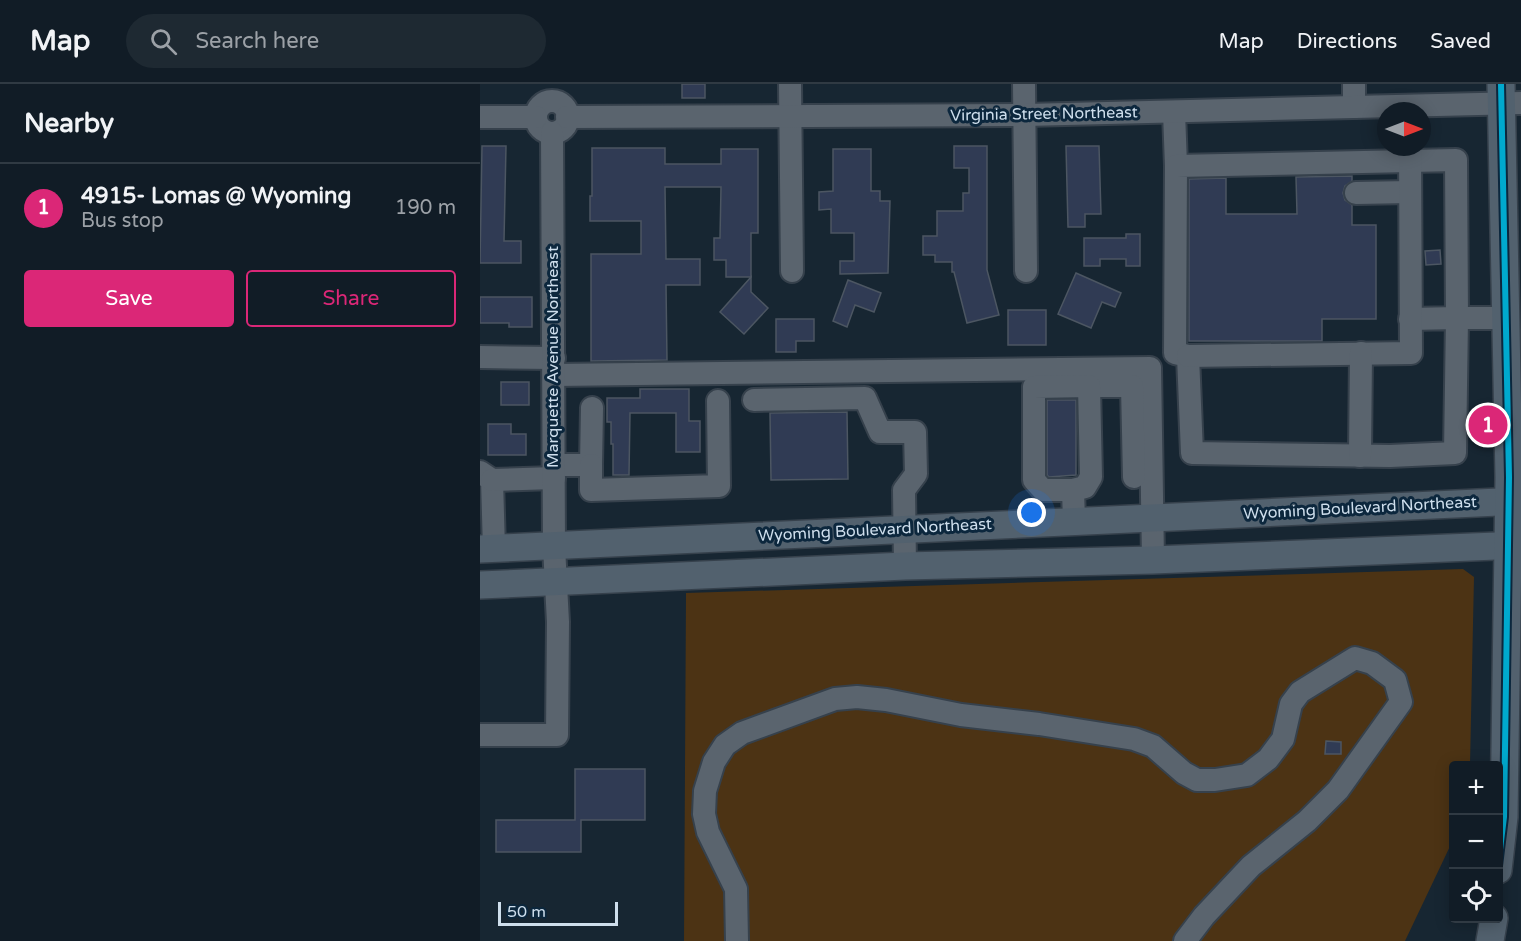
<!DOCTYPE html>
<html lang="en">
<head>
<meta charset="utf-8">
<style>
  body { margin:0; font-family:"Varela Round",sans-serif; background:#1e2932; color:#f1f3f6 }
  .controls { position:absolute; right:18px; bottom:18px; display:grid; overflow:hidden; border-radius:6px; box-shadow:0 3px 15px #0003 }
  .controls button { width:54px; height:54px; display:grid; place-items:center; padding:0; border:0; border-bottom:2px solid #303a43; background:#111c26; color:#f1f3f6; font:30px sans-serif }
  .compass { position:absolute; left:897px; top:18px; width:54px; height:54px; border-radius:50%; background:#111c26; box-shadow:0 3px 15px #0003; rotate:90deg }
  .scale { position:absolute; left:18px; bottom:15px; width:120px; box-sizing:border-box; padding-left:6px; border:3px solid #cedeec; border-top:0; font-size:16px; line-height:21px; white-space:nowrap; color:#cedeec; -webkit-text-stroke:4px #0c273d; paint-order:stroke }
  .you { position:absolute; left:552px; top:429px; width:21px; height:21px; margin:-15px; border:4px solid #fff; border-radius:50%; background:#1a73e8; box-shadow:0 0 0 9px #1a73e833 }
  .badge { display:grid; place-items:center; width:39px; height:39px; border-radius:50%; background:#db2777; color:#fff; font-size:20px; font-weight:700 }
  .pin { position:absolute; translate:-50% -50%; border:3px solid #fff; box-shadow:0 2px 6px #0006 }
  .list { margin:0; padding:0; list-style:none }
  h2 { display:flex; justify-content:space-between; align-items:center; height:78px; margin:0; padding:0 24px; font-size:26px }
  h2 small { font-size:20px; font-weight:400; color:#9ca1a7 }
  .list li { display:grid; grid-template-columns:39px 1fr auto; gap:18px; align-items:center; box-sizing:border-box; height:90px; padding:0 24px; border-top:2px solid #303a43 }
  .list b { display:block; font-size:22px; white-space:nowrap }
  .list p { margin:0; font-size:20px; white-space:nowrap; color:#9ca1a7 }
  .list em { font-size:20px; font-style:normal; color:#9ca1a7 }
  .actions { display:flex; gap:12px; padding:18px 24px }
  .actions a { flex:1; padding:14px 0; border:2px solid #db2777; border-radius:6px; text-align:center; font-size:21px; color:#db2777 }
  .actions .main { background:#db2777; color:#fff }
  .icon { flex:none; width:33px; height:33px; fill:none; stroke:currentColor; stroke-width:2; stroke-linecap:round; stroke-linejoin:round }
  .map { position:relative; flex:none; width:1041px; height:857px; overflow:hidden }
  header { display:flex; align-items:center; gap:36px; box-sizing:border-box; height:84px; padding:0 30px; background:#111c26; border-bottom:2px solid #303a43 }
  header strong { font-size:28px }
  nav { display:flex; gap:33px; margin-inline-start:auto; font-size:21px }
  .search { width:420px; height:54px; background:#1e2932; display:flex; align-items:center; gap:15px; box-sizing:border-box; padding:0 21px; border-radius:33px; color:#9ca1a7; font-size:22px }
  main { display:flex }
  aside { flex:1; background:#111c26 }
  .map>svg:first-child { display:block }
</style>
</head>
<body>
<header>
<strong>Map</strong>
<div class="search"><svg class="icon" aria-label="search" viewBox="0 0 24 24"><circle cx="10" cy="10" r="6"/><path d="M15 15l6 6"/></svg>Search here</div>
<nav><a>Map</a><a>Directions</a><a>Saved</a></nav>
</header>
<main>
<aside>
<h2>Nearby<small></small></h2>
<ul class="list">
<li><span class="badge">1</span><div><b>4915- Lomas @ Wyoming</b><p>Bus stop</p></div><em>190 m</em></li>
</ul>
<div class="actions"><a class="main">Save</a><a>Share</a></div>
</aside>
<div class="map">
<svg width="1041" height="857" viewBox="0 0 1041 857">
  <rect width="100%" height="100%" fill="#172632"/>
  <path fill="#4c3314" d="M983,485L994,493L990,681L974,682L973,756L925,857H204L206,509Z"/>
  <g fill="#303b54" stroke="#4c5662" stroke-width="1.5">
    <rect x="202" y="0" width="23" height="14"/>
    <path d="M2,62H26L24,157H41V179H0Z"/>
    <path d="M474,62H507V186L519,231L487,239L474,188H472V178H455V171H443V152H457V127H483V109H489V84H474Z"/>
    <path d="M586,62H619L621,130H605V143H588Z"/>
    <path d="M112,64H185V80H241V65H278V149H271V193H246V176H234V154H240L241,103H185L186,175H220V201H186L187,276L111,277V170H161V137H110V112H112Z"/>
    <path d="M353,65H391V107H400V117H410L408,189L360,190V177H374V149H351V125L339,126V108L353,107Z"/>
    <path d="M872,92V97L865,102L863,109L865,116L872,121V141H896V235H842V257H709V95L746,94V130H817L816,93Z"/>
    <path d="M646,150H660V182H646V175H620V182H604V154H646Z"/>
    <path d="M960,166L961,180L946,181L945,167Z"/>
    <path d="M596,189L641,209L635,223L622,218L611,244L578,230Z"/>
    <path d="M271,193V208L288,224L264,250L240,228Z"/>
    <path d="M368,196L401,209L394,228L375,221L367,243L353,237Z"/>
    <path d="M0,213H52V243H29V239H0Z"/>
    <rect x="528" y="226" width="38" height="35"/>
    <path d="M296,235H334V257H316V268H296Z"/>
    <rect x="21" y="298" width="28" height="23"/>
    <path d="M160,305H209V337H220V368H196V329H150L149,391H133V360H131V338H127V314H160Z"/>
    <path d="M567,316H596V391L569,393L567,391Z"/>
    <path d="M367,328L368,395L291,396L290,329Z"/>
    <path d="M8,340H31V350H46V371H8Z"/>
    <path d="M846,657L861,658V670H845Z"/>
    <path d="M95,685H165V736H101V768H16V736H95Z"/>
  </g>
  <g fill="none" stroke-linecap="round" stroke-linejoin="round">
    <defs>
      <g id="minor">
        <path d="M310,0L312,187"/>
        <path d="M544,0L546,187"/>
        <path d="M874,0V23"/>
        <circle cx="72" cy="33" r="16"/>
        <path d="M694,28L696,82"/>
        <path d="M0,33H56"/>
        <path d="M87,33L545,31L1041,19"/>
        <path d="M876,109L930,108"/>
        <path d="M930,235L977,234L975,369L910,372L712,369L708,272L695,269L696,82L976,76L977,234H1026"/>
        <path d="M708,272L931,269L930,63"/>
        <path d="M0,273L74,274"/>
        <path d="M74,291L670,284L673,476"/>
        <path d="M609,302H652L654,393"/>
        <path d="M274,316L385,314L400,348H435L436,390L424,406L425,482"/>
        <path d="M880,372L881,269"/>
        <path d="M74,381H111L112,324"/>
        <path d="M111,381V406L239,402L238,317"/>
        <path d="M0,388L12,396L14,465"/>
        <path d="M12,396L74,394"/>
        <path d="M593,406L605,403L611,393L609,302L554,303V396L563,406H593L594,437"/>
        <path d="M0,651H77L78,538L74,463L72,49"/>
        <path d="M257,857L256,805L228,748L224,730L225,707L234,678L245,661L262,649L355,615L377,613L406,616L481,631L559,640L654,655L673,662L704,689L717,696H735L767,691L788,675L803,655L811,620L820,608L875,574L892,579L915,596L921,618L858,706L827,737L771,782L724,832L705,857"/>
      </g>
      <g id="major">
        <path d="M0,465L1041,417"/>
        <path d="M0,501L425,482L673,476L1041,461"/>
        <path d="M1018,786L1024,733L1029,393L1021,0"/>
        <path d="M1010,857L1014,834"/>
      </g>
    </defs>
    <use href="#minor" stroke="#36414c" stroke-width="26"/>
    <use href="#major" stroke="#36414c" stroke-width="30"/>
    <use href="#minor" stroke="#5a646e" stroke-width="22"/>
    <use href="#major" stroke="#52616e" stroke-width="27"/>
    <defs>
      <path id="bus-1" d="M1018,782L1024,733L1029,393L1021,0"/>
    </defs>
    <use href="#bus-1" stroke="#0c273d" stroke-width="10"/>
    <use href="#bus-1" stroke="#00a9ce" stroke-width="6"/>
  </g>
  <g text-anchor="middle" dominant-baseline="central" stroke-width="6" stroke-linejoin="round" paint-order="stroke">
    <g font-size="16" fill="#cedeec" stroke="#0c273d">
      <text transform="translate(564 30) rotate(-1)">Virginia Street Northeast</text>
      <text transform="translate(73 273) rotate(-90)">Marquette Avenue Northeast</text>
      <text transform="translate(880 424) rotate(-3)">Wyoming Boulevard Northeast</text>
      <text transform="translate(395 446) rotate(-3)">Wyoming Boulevard Northeast</text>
    </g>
  </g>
</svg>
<div class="controls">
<button>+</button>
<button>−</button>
<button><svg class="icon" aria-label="locate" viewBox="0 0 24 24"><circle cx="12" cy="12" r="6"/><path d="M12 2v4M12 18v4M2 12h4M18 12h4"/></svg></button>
</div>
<svg class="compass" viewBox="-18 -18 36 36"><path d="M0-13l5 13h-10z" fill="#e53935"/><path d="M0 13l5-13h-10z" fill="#9ca1a7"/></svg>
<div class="scale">50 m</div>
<div class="you"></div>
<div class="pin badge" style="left:1008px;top:341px">1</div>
</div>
</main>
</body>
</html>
